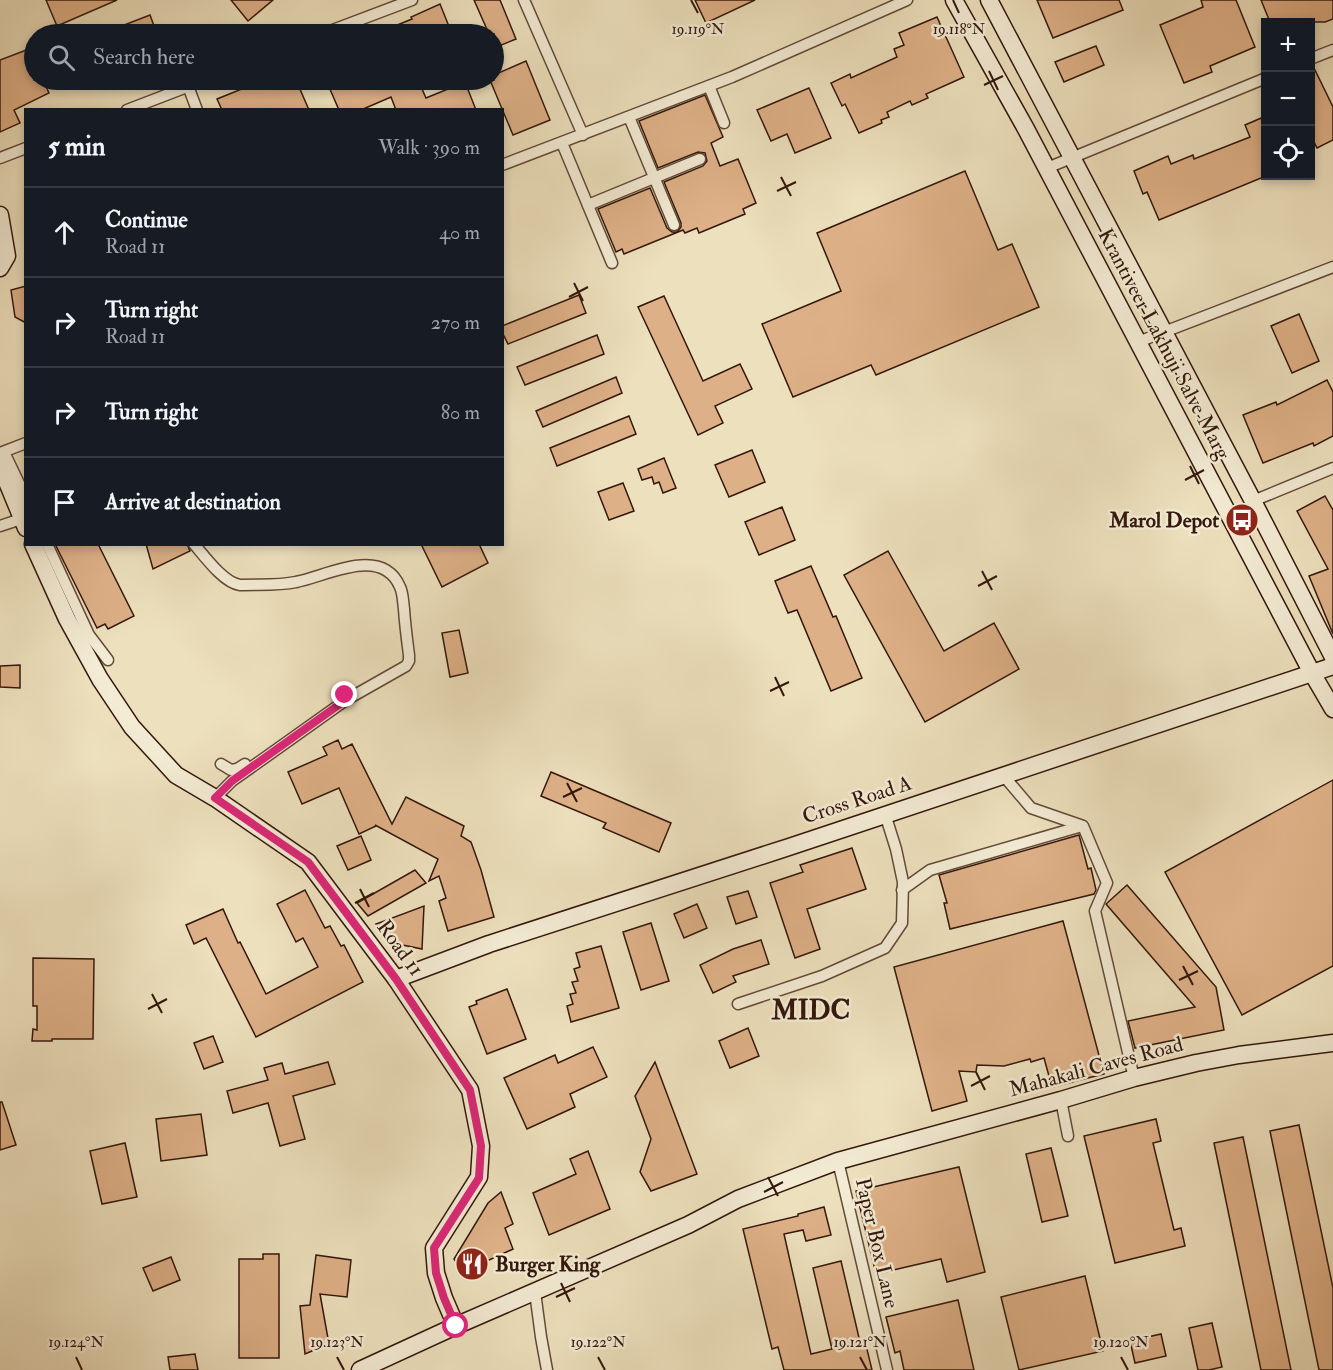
<!DOCTYPE html>
<html lang="en">
<head>
<meta charset="utf-8">
<style>
  body { margin:0; font-family:"IM FELL Double Pica",serif; background:#242831; color:#f1f3f6 }
  .controls { position:absolute; right:18px; top:18px; display:grid; overflow:hidden; border-radius:0px; box-shadow:0 3px 9px #0003 }
  .controls button { width:54px; height:54px; display:grid; place-items:center; padding:0; border:0; border-bottom:2px solid #363941; background:#171b24; color:#f1f3f6; font:30px sans-serif }
  .stop { position:absolute; width:18px; height:18px; margin:-14px; border:4px solid #db2777; border-radius:50%; background:#fff }
  .stop.end { background:#db2777; border-color:#fff; box-shadow:0 2px 6px #0008 }
  .list { margin:0; padding:0; list-style:none }
  h2 { display:flex; justify-content:space-between; align-items:center; height:78px; margin:0; padding:0 24px; font-size:26px }
  h2 small { font-size:20px; font-weight:400; color:#9ea1a6 }
  .list li { display:grid; grid-template-columns:39px 1fr auto; gap:18px; align-items:center; box-sizing:border-box; height:90px; padding:0 24px; border-top:2px solid #363941 }
  .list b { display:block; font-size:22px; white-space:nowrap }
  .list p { margin:0; font-size:20px; white-space:nowrap; color:#9ea1a6 }
  .list em { font-size:20px; font-style:normal; color:#9ea1a6 }
  .icon { flex:none; width:33px; height:33px; fill:none; stroke:currentColor; stroke-width:2; stroke-linecap:round; stroke-linejoin:round }
  .map { position:relative; flex:none; width:1333px; height:1370px; overflow:hidden }
  .search { position:absolute; background:#171b24; box-shadow:0 3px 9px #0003; left:24px; top:24px; width:480px; height:66px; display:flex; align-items:center; gap:15px; box-sizing:border-box; padding:0 21px; border-radius:33px; color:#9ea1a6; font-size:22px }
  .panel { position:absolute; background:#171b24; box-shadow:0 3px 9px #0003; left:24px; top:108px; width:480px; height:438px; border-radius:0px }
  .map>svg:first-child { display:block }
</style>
</head>
<body>
<div class="map">
<svg width="1333" height="1370" viewBox="0 0 1333 1370">
  <rect width="100%" height="100%" fill="#ede0bd"/>
  <filter id="stains"><feTurbulence type="fractalNoise" baseFrequency=".00333" numOctaves="4"/><feColorMatrix values="0 0 0 0 .2 0 0 0 0 .09 0 0 0 0 .02 0 0 0 .5 -.17"/></filter>
  <radialGradient id="worn" r=".72"><stop offset=".6" stop-color="#630" stop-opacity="0"/><stop offset="1" stop-color="#630" stop-opacity=".3"/></radialGradient>
  <g fill="#deb087" stroke="#33170c" stroke-width="1.5">
    <path d="M46,0H117L57,26Z"/>
    <path d="M231,0H273L248,21Z"/>
    <path d="M474,0H500L516,39L494,48V34H489Z"/>
    <path d="M695,0H755L706,23Z"/>
    <path d="M1037,0H1119L1123,10L1053,38Z"/>
    <path d="M1201,0H1236L1255,47L1210,66L1212,72L1184,83L1160,25L1203,7Z"/>
    <path d="M1261,0H1333V19L1325,22H1270Z"/>
    <path d="M440,4L452,34H375L412,19L411,17Z"/>
    <path d="M150,15L157,34H101Z"/>
    <path d="M937,17L964,77L926,94L928,98L912,105L910,101L887,112L889,117L881,120L882,123L859,133L845,104L842,106L831,83L850,74L851,78L897,57L894,49L904,45L899,33Z"/>
    <path d="M1096,46L1104,65L1064,82L1055,62Z"/>
    <path d="M29,49L34,62V80H43L49,93L14,110L20,123L0,132V60Z"/>
    <path d="M526,61L550,120L513,135L490,80H494V75Z"/>
    <path d="M1311,66H1313L1333,107V140L1317,148L1311,136Z"/>
    <path d="M264,80H296L309,110H222L217,99Z"/>
    <path d="M326,80H418L426,98L465,82L476,110H396L391,97L361,110H339Z"/>
    <path d="M809,88L831,138L795,153L787,134L771,141L757,110Z"/>
    <path d="M705,95L723,137L711,143L720,166L738,159L756,203L743,209L745,214L699,233L697,228L685,233L683,230L624,254L622,249L616,252L598,209L650,188L667,228L672,232H677L681,227V223L664,182L703,166L707,161L705,153L698,152L658,168L639,121Z"/>
    <path d="M1266,116V176L1159,220L1147,192L1143,194L1134,171L1168,156L1171,164L1193,155L1194,159L1250,137L1245,125Z"/>
    <path d="M965,171L998,250L1012,244L1039,307L876,375L871,365L793,397L762,324L841,291L817,233Z"/>
    <path d="M26,286V323L15,317L11,290Z"/>
    <path d="M579,295L586,313L508,344L502,332V326Z"/>
    <path d="M664,296L703,381L740,364L752,389L715,406L723,423L698,435L638,307Z"/>
    <path d="M1299,314L1319,361L1292,373L1271,326Z"/>
    <path d="M597,335L604,354L525,385L517,367Z"/>
    <path d="M616,377L622,393L543,427L536,411Z"/>
    <path d="M1327,380L1333,392V436L1314,446L1313,443L1263,463L1243,415L1276,402L1277,405Z"/>
    <path d="M629,416L636,434L557,466L550,448Z"/>
    <path d="M752,450L765,482L729,497L715,465Z"/>
    <path d="M664,458L676,488L663,493L659,482L654,484L652,477L642,480L638,469Z"/>
    <path d="M623,483L634,511L609,520L598,492Z"/>
    <path d="M1325,496L1333,510V634L1309,576L1328,569L1297,511Z"/>
    <path d="M782,507L795,540L759,555L745,522Z"/>
    <path d="M55,544H98L134,616L108,629L105,624L97,628Z"/>
    <path d="M146,544H187L190,551L153,569Z"/>
    <path d="M421,544H479L488,563L442,587Z"/>
    <path d="M888,551L944,651L994,623L1019,669L925,722L844,575Z"/>
    <path d="M811,566L833,617L836,616L862,678L831,691L797,610L788,613L775,581Z"/>
    <path d="M459,630L468,673L450,677L442,633Z"/>
    <path d="M20,665V688L0,687V666Z"/>
    <path d="M338,740L342,749L352,744L392,824L406,797L464,826L461,836L471,842L481,870L494,917L448,931L439,901L446,898L439,876L429,881L438,859L375,825L376,826L359,834L339,788L302,804L288,772L327,755L323,747Z"/>
    <path d="M551,772L671,823L659,852L603,828L606,823L541,796Z"/>
    <path d="M1333,780V966L1242,1015L1165,872Z"/>
    <path d="M1079,835L1088,869L1091,868L1096,890L1094,894L950,929L944,903H947L939,875Z"/>
    <path d="M361,836L371,860L348,870L337,846Z"/>
    <path d="M852,848L866,889L807,909L820,949L795,958L770,883L803,872L800,865Z"/>
    <path d="M415,870L426,883L368,916L357,903Z"/>
    <path d="M1127,885L1216,987L1224,1030L1135,1048L1128,1021L1195,1007L1106,904Z"/>
    <path d="M305,890L325,928L330,926L341,946L344,945L363,982L256,1037L206,938L194,944L186,925L223,909L238,943L240,942L266,994L318,967L303,938L296,942L277,904Z"/>
    <path d="M748,891L757,917L736,924L727,897Z"/>
    <path d="M697,904L707,928L684,938L674,914Z"/>
    <path d="M424,906L422,949L393,943L376,924Z"/>
    <path d="M1063,921L1104,1074L1052,1087L1044,1058L1031,1062L1030,1059L1004,1066L977,1065L976,1072L959,1071L967,1101L932,1111L894,967Z"/>
    <path d="M651,923L669,981L641,990L623,932Z"/>
    <path d="M761,940L769,964L733,976L736,982L713,993L700,965L733,949Z"/>
    <path d="M601,946L619,1008L571,1022L567,1006L573,1004L570,994L576,993L572,982L578,981L574,969L580,967L576,953Z"/>
    <path d="M33,958L94,959L93,1039H52V1041H32L33,1029L37,1030V1006H33Z"/>
    <path d="M507,989L526,1039L487,1054L469,1007L477,1004L476,1001Z"/>
    <path d="M748,1028L759,1056L730,1068L719,1041Z"/>
    <path d="M213,1036L223,1062L204,1069L194,1043Z"/>
    <path d="M593,1047L607,1077L570,1094L575,1107L527,1129L504,1078L555,1055L558,1063Z"/>
    <path d="M328,1062L335,1084L293,1096L305,1139L280,1146L268,1103L233,1113L227,1091L268,1080L264,1068L282,1063L285,1074Z"/>
    <path d="M655,1062L697,1174L651,1191L640,1172L651,1139L635,1096Z"/>
    <path d="M0,1102H2L16,1145L0,1150Z"/>
    <path d="M201,1114L207,1155L161,1161L156,1119Z"/>
    <path d="M1156,1119L1161,1141L1153,1143L1174,1230L1181,1228L1185,1246L1115,1263L1084,1136Z"/>
    <path d="M1299,1125L1333,1288V1370H1319L1270,1131Z"/>
    <path d="M1243,1137L1291,1370H1261L1214,1143Z"/>
    <path d="M125,1143L137,1197L102,1204L90,1151Z"/>
    <path d="M1051,1148L1068,1216L1042,1222L1026,1154Z"/>
    <path d="M588,1151L610,1209L549,1235L533,1193L576,1174L570,1159Z"/>
    <path d="M959,1167L985,1272L947,1282L941,1259L876,1274L856,1191Z"/>
    <path d="M501,1192L513,1224L505,1228L513,1249L463,1272L454,1259L488,1203Z"/>
    <path d="M824,1207L831,1235L806,1241L803,1230L784,1234L811,1354L832,1349L813,1268L841,1261L860,1342L865,1341L872,1370H784L778,1347L772,1349L743,1229L798,1216V1214Z"/>
    <path d="M263,1254H279V1358H239V1259H263Z"/>
    <path d="M316,1255L351,1260L347,1297L320,1294L329,1344L305,1354L300,1306L310,1305Z"/>
    <path d="M171,1257L180,1280L153,1291L143,1268Z"/>
    <path d="M1085,1276L1103,1351L1019,1370L1001,1297Z"/>
    <path d="M958,1300L974,1370H904L900,1351L895,1353L886,1317Z"/>
    <path d="M1212,1323L1222,1367L1209,1370H1198L1189,1328Z"/>
    <path d="M1161,1334L1166,1356L1135,1363L1130,1341Z"/>
    <path d="M195,1354L198,1370H170L168,1357Z"/>
  </g>
  <g fill="none" stroke-linecap="round" stroke-linejoin="round">
    <defs>
      <g id="street">
        <path d="M524,0L583,135"/>
        <path d="M322,34L412,0"/>
        <path d="M1310,59L1333,50"/>
        <path d="M188,86L197,110"/>
        <path d="M709,86L724,123"/>
        <path d="M127,110L205,80"/>
        <path d="M629,117L674,225"/>
        <path d="M562,143L612,263"/>
        <path d="M0,158L26,148"/>
        <path d="M502,165L732,77L907,0"/>
        <path d="M1047,168L1266,78"/>
        <path d="M588,205L700,159"/>
        <path d="M1138,342L1333,267"/>
        <path d="M4,452L26,498"/>
        <path d="M0,453L26,443"/>
        <path d="M1253,501L1333,468"/>
        <path d="M0,526L21,519"/>
        <path d="M47,544L89,635L108,660"/>
        <path d="M194,544C205,557 224,583 240,585C258,584 278,586 296,582C327,576 382,545 400,587C403,593 403,602 404,609C405,625 407,640 409,655V661L406,666L346,700L232,781L215,798"/>
        <path d="M221,764L231,770L237,769L245,764"/>
        <path d="M1003,775L1031,808L1083,826L1107,883L1095,911L1134,1078"/>
        <path d="M902,890L930,870L1082,826"/>
        <path d="M738,1004L822,976L885,948L902,923L903,882L896,849L885,814"/>
        <path d="M1061,1100L1068,1136"/>
        <path d="M838,1161L887,1370"/>
        <path d="M535,1292L541,1337L547,1370"/>
      </g>
      <g id="secondary">
        <path d="M954,0L1026,129L1312,673L1333,709"/>
        <path d="M989,0L1253,501L1333,657"/>
        <path d="M0,215L7,256L0,268"/>
        <path d="M0,465L26,528"/>
        <path d="M33,544L67,619L100,679L132,727L176,775L215,798L308,862L396,979L470,1090L481,1146L479,1177L434,1248L436,1273L444,1298L456,1326"/>
        <path d="M396,979L489,944L789,847L1333,666"/>
        <path d="M360,1370L460,1324L688,1225L738,1199L838,1161L1061,1100L1134,1078L1196,1063L1239,1055L1333,1043"/>
      </g>
    </defs>
    <use href="#street" stroke="#624938" stroke-width="13"/>
    <use href="#secondary" stroke="#33170c" stroke-width="19"/>
    <use href="#street" stroke="#f3ebd4" stroke-width="10"/>
    <use href="#secondary" stroke="#f3ebd4" stroke-width="16"/>
  </g>
  <g fill="none" stroke-linecap="round" stroke-linejoin="round">
    <path stroke="#db2777" stroke-width="8" d="M345,695L347,699L232,781L215,798L308,862L396,979L470,1090L481,1146L479,1178L434,1248L436,1273L444,1298L456,1326"/>
  </g>
  <path fill="none" stroke="#33170c" stroke-width="2" d="M691,0L698,13M953,0L959,13M989,71L998,90M984,85L1003,76M781,177L791,196M777,191L796,182M574,283L583,301M569,297L588,287M1190,466L1199,484M1185,480L1204,470M982,571L992,590M978,586L997,576M775,677L784,696M770,691L789,682M567,783L577,802M563,797L582,788M360,889L369,907M355,903L374,893M1183,966L1193,985M1179,980L1198,971M152,994L162,1013M148,1009L167,999M976,1072L985,1090M971,1086L990,1076M768,1177L778,1196M764,1192L783,1182M561,1283L570,1302M556,1297L575,1288M76,1357L82,1370M337,1357L344,1370M598,1357L605,1370M860,1357L867,1370M1121,1357L1128,1370"/>
  <defs>
    <symbol id="bus-disc" viewBox="-11 -11 22 22"><circle r="9.5" fill="#8f2418" stroke="#f3ebd4"/><path d="M-5-6H5V4H4V6H2V4H-2V6H-4V4H-5ZM-3.5-4V0h7V-4ZM-3.5 1.2v1.5H-2V1.2ZM2 1.2v1.5H3.5V1.2Z" fill="#fff"/></symbol>
    <symbol id="restaurant-disc" viewBox="-11 -11 22 22"><circle r="9.5" fill="#8f2418" stroke="#f3ebd4"/><path d="M-5-6h1v4h1v-4h1v4h1v-4h1v5L-1.5 .5V6h-2V.5L-5-1ZM5-6V6H3V1.5H1.5Q1.5-4 5-6Z" fill="#fff"/></symbol>
  </defs>
  <g fill-rule="evenodd">
    <use href="#bus-disc" x="1223" y="501" width="38" height="38"/>
    <use href="#restaurant-disc" x="453" y="1245" width="38" height="38"/>
  </g>
  <g text-anchor="middle" dominant-baseline="central" stroke-width="5" stroke-linejoin="round" paint-order="stroke">
    <g font-size="21" fill="#33170c" stroke="#f3ebd4">
      <text transform="translate(1164 344) rotate(62)">Krantiveer Lakhuji Salve Marg</text>
      <text transform="translate(857 800) rotate(-18)">Cross Road A</text>
      <text transform="translate(400 948) rotate(54)">Road 11</text>
      <text transform="translate(1096 1067) rotate(-15)">Mahakali Caves Road</text>
      <text transform="translate(877 1243) rotate(77)">Paper Box Lane</text>
    </g>
    <g font-size="21" font-weight="bold" fill="#33170c" stroke="#f3ebd4" text-anchor="end">
      <text x="1219" y="520">Marol Depot</text>
      <text x="495" y="1264" text-anchor="start">Burger King</text>
    </g>
    <g font-size="27" font-weight="bold" fill="#33170c" stroke="#f3ebd4">
      <text x="811" y="1010">MIDC</text>
    </g>
  </g>
  <g font-size="15" text-anchor="middle" fill="#33170c" stroke="#f3ebd4" stroke-width="5" stroke-linejoin="round" paint-order="stroke">
    <text x="698" y="34">19.119°N</text>
    <text x="959" y="34">19.118°N</text>
    <text x="76" y="1347">19.124°N</text>
    <text x="337" y="1347">19.123°N</text>
    <text x="598" y="1347">19.122°N</text>
    <text x="860" y="1347">19.121°N</text>
    <text x="1121" y="1347">19.120°N</text>
  </g>
  <rect width="100%" height="100%" filter="url(#stains)"/>
  <rect width="100%" height="100%" fill="url(#worn)"/>
</svg>
<div class="controls">
<button>+</button>
<button>−</button>
<button><svg class="icon" aria-label="locate" viewBox="0 0 24 24"><circle cx="12" cy="12" r="6"/><path d="M12 2v4M12 18v4M2 12h4M18 12h4"/></svg></button>
</div>
<div class="stop" style="left:456px;top:1326px"></div>
<div class="stop end" style="left:345px;top:695px"></div>
<div class="search"><svg class="icon" aria-label="search" viewBox="0 0 24 24"><circle cx="10" cy="10" r="6"/><path d="M15 15l6 6"/></svg>Search here</div>
<section class="panel">
<h2>5 min<small>Walk · 390 m</small></h2>
<ul class="list">
<li><svg class="icon" aria-label="ahead" viewBox="0 0 24 24"><path d="M12 20V5M6 11l6-6 6 6"/></svg><div><b>Continue</b><p>Road 11</p></div><em>40 m</em></li>
<li><svg class="icon" aria-label="right" viewBox="0 0 24 24"><path d="M7 20v-9h11M14 6l5 5-5 5"/></svg><div><b>Turn right</b><p>Road 11</p></div><em>270 m</em></li>
<li><svg class="icon" aria-label="right" viewBox="0 0 24 24"><path d="M7 20v-9h11M14 6l5 5-5 5"/></svg><div><b>Turn right</b></div><em>80 m</em></li>
<li><svg class="icon" aria-label="arrive" viewBox="0 0 24 24"><path d="M6 21V4h12l-3 4 3 4H6"/></svg><div><b>Arrive at destination</b></div></li>
</ul>
</section>
</div>
</body>
</html>
